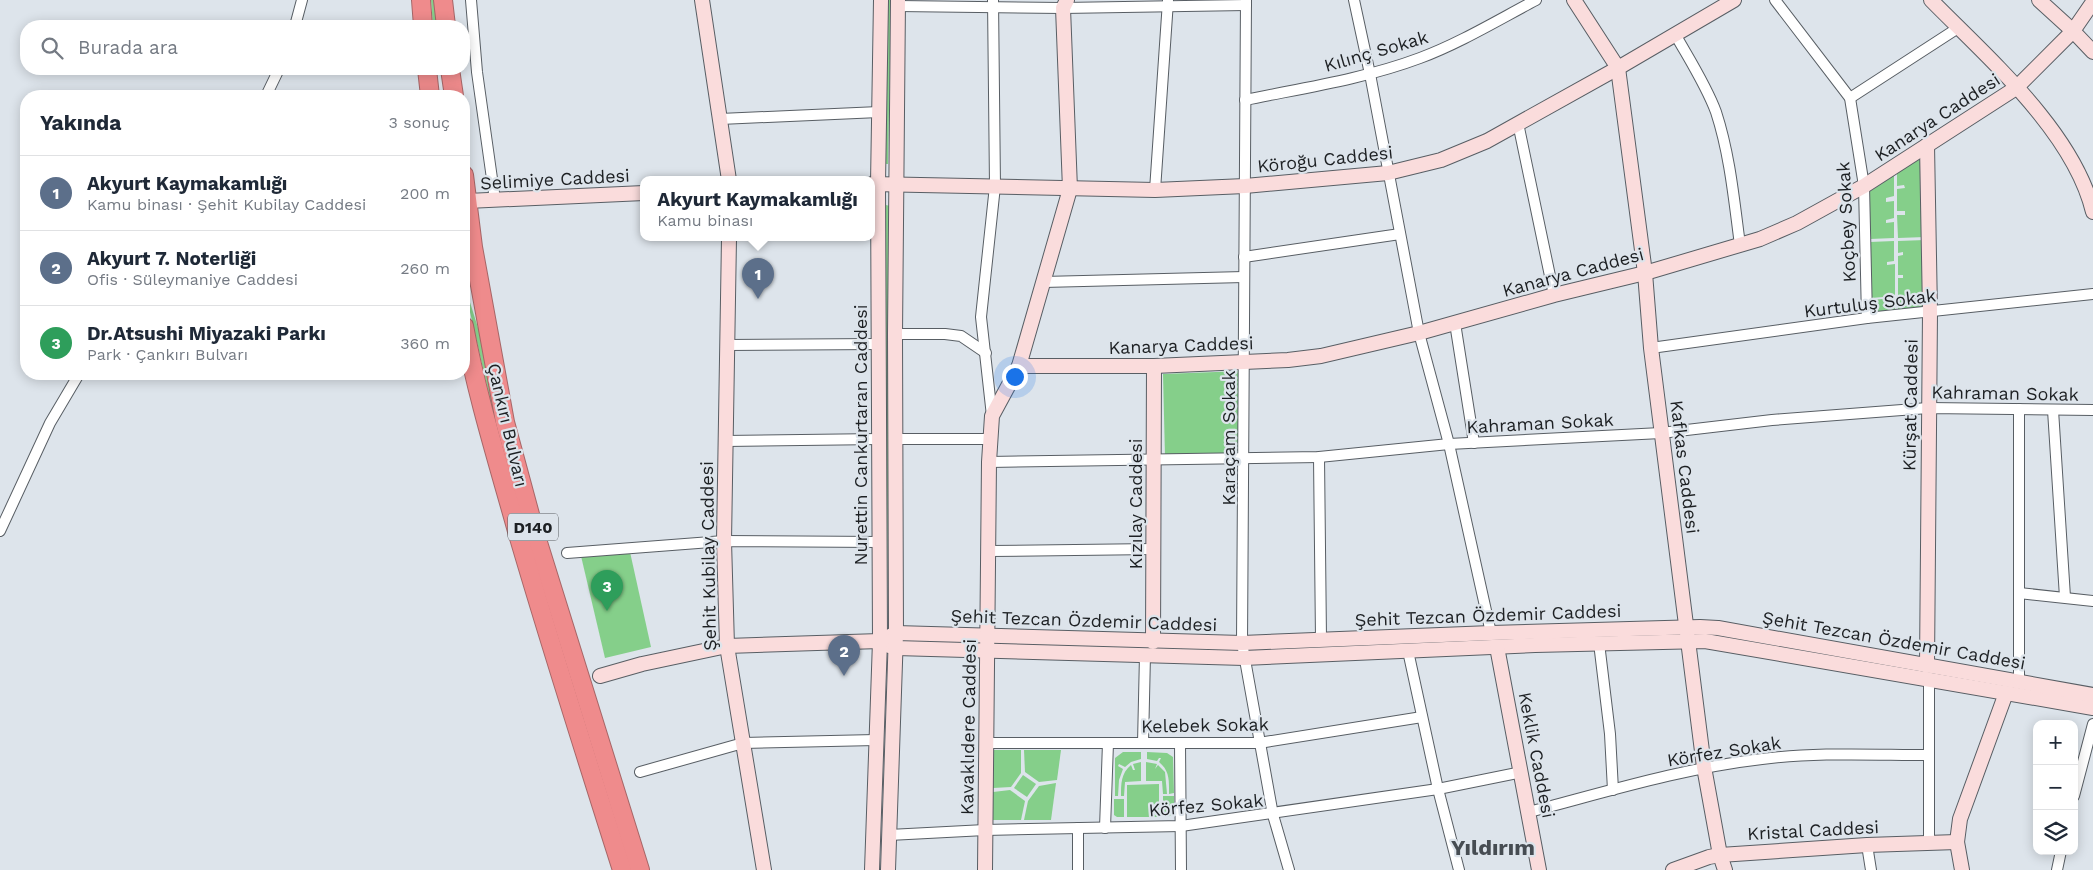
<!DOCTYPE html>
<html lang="tr">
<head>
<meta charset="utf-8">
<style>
  body { margin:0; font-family:"Work Sans",sans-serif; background:#f6f6f7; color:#1f2937 }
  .controls { position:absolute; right:15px; bottom:15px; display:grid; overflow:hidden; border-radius:10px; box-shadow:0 2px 12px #0003 }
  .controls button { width:45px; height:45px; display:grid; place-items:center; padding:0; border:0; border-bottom:1px solid #e0e1e3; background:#fff; color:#1f2937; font:25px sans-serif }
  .you { position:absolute; left:1014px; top:376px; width:18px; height:18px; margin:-12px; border:4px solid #fff; border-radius:50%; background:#1a73e8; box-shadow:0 0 0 8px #1a73e833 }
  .badge { display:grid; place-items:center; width:32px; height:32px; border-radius:50%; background:#1a73e8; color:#fff; font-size:16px; font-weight:700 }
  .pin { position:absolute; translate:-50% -41px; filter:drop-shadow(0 1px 2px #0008) }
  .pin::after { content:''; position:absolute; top:26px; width:18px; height:15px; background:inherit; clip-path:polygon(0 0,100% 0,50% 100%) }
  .popup { position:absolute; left:640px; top:176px; width:235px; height:65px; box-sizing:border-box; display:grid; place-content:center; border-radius:10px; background:#fff; filter:drop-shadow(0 1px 4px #0005); font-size:16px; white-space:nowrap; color:#747a83 }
  .popup b { font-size:19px; color:#1f2937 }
  .popup::after { content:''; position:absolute; left:50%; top:100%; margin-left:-10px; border:10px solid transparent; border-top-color:#fff }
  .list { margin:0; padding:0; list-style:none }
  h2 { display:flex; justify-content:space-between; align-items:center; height:65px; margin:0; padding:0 20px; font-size:21px }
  h2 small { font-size:16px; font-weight:400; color:#747a83 }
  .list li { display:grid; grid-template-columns:32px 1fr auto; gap:15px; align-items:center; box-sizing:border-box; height:75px; padding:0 20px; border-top:1px solid #e0e1e3 }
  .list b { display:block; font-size:19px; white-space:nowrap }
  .list p { margin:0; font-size:16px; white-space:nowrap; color:#747a83 }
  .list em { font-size:16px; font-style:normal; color:#747a83 }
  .icon { flex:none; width:28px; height:28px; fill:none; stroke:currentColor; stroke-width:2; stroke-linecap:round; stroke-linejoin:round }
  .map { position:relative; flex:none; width:2093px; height:870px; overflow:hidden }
  .search { position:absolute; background:#fff; box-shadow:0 2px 12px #0003; left:20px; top:20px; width:450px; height:55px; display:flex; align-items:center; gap:12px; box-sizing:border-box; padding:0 18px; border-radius:20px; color:#747a83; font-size:19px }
  .panel { position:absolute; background:#fff; box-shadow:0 2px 12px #0003; left:20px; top:90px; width:450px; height:290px; border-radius:20px }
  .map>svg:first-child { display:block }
</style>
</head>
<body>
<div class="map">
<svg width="2093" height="870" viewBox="0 0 2093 870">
  <rect width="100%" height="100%" fill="#dde4eb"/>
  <g fill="#85cf8a">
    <path d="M431,0H435L437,26H433Z"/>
    <path d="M887,0H891L888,164H885Z"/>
    <path d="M1922,157L1925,237L1898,238L1897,215H1905V211H1897V189L1905,188L1904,185L1897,186V173Z"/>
    <path d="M1894,175V196L1886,198V202L1894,201V218L1886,220V223L1894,222V238L1870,239L1869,192Z"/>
    <path d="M886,205L890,206L887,624H883Z"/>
    <path d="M1925,240L1924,307L1898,310V278H1903V275H1898V256L1903,255V252L1898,253V241Z"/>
    <path d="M1894,241V261L1887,262V265L1895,264V296L1871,298L1870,242Z"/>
    <path d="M464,269L468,296L479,331L493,392L634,870H629L506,469L467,299Z"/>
    <path d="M1895,298V311L1874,314L1871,312V300Z"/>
    <path d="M1242,371L1237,456L1165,457L1163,374Z"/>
    <path d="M630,552L651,647L605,658L581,556Z"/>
    <path d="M998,642L1222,649L1221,652L997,646Z"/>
    <path d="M994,750H1021V773L1011,787L993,788Z"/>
    <path d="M1024,750H1061L1057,780L1039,782L1025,772Z"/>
    <path d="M1123,752H1141V759L1131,762L1125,767L1119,764L1118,766L1123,769L1119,780L1118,796H1115V758Z"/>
    <path d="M1147,752L1167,753L1173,757L1174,793L1169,794C1169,781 1170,771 1159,762L1161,758H1159L1157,761L1147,759Z"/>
    <path d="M1141,762V781L1125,782L1124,796H1121C1121,784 1121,773 1131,765L1133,770H1135L1133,764Z"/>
    <path d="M1146,762L1157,764L1155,769L1158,765L1165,772L1167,794H1163L1162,781H1146Z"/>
    <path d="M1023,775L1036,784L1027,797L1014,788Z"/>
    <path d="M1056,783L1051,820H1024L1028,801L1039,786Z"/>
    <path d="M1159,784V817H1127V785Z"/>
    <path d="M1010,790L1025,801L1021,820H992L993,792Z"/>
    <path d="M1163,796H1174V811L1170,816L1163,817Z"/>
    <path d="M1114,799H1124V817H1117L1114,815Z"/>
  </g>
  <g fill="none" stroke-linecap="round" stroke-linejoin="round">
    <defs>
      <g id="street">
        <path d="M471,0L477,72L495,200"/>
        <path d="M1246,0L1242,643L1273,815L1289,870"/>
        <path d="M1354,0L1370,74L1419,333L1449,444L1491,633"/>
        <path d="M1775,0L1850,98L1864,186L1867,318"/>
        <path d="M898,6L1063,8L1246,5"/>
        <path d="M295,26L302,0"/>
        <path d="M1675,34C1689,59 1706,85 1716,112C1730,155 1734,200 1740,245"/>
        <path d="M266,96L279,69"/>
        <path d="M1850,98L1958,28"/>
        <path d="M1245,100C1303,88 1364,79 1420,58C1460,43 1498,20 1536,0"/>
        <path d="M720,119L879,112"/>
        <path d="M1518,123L1554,295"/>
        <path d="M1155,190L1168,1"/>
        <path d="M1244,257L1400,234"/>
        <path d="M1043,282L1244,277"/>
        <path d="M1455,323L1474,443"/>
        <path d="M895,334H945L961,336L986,353"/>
        <path d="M727,345L879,344"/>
        <path d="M1651,348L1867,318L2093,294"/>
        <path d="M2019,409V682"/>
        <path d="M2053,410L2065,597"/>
        <path d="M992,416L981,317L995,186L993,0"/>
        <path d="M895,439H990"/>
        <path d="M725,441L880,439"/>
        <path d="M1319,457L1321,639"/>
        <path d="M989,462L1319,457L1449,444L1661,433L1772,420L1928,408L2093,410"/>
        <path d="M0,531L50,423L79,374"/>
        <path d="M989,551L1154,549"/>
        <path d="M567,553L724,541L880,542"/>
        <path d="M2019,593L2093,601"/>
        <path d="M1599,643L1610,734L1613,790"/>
        <path d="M1408,651L1438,789L1459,870"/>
        <path d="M1929,679V843"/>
        <path d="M987,743H1259L1422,717"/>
        <path d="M1143,743L1145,655"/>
        <path d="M1180,743L1181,870"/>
        <path d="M640,772L743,743L876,740"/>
        <path d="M2074,796L2093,724"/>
        <path d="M1529,812C1606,792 1683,768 1762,759C1817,752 1874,755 1929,755"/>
        <path d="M1078,828V870"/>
        <path d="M1105,828L1108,743"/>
        <path d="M889,835L985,830L1181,826L1438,789L1522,772"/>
        <path d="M1867,845L1871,870"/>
        <path d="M2057,870L2061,851"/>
      </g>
      <g id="secondary">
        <path d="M702,0L729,180"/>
        <path d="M1574,0L1618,68L1645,273L1651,348L1704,767L1720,855L1725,870"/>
        <path d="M1931,0C1987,57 2074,132 2093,212"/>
        <path d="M2039,0L2073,31L2093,52"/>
        <path d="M1927,145L1930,312L1927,666"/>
        <path d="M872,184L1155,190L1245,186L1388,173L1441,160L1487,141L1618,68L1734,0"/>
        <path d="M467,201L644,193"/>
        <path d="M729,238L724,541L727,646L764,870"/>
        <path d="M1019,366H1154L1288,360L1321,356L1419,333L1554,295L1645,273L1760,239L1797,223L1864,186L2016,88L2073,31L2093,2"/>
        <path d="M1153,642L1154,366"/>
        <path d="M880,643L896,648L1244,658L1535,645L1705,641L2093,708"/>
        <path d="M1497,647L1539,870"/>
        <path d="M600,676L642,664L727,646L880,641L896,633L1242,643L1491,633L1700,627L1718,628L2093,695"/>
        <path d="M872,870L880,641L878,183L881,0"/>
        <path d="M888,870L896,633L895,334L898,0"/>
        <path d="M985,870L989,462L992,416L1019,366L1070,189L1063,8L1067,0"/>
        <path d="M1673,870L1709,857L1720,855L1867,845L1957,842"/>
        <path d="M1962,870L1957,842L1960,819L2006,693"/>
      </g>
      <g id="highway">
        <path d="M421,0L423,26"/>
        <path d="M443,0L446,26"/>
        <path d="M427,69L430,96"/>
        <path d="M450,69L454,96"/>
        <path d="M464,175L473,247L505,422L535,533L640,870"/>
        <path d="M464,326C477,396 498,463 517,531C550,644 586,757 622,870"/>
      </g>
    </defs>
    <use href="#street" stroke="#585e64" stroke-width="12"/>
    <use href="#secondary" stroke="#585e64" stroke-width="16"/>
    <use href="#highway" stroke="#a66667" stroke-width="20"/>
    <use href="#street" stroke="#fff" stroke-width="10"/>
    <use href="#secondary" stroke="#fadcdc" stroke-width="14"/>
    <use href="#highway" stroke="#ef8b8c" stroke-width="18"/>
  </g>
  <g text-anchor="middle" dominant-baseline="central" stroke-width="4.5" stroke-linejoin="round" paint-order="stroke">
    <rect fill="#dde4eb" stroke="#575b5f" stroke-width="1" x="508" y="513.5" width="50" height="27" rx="4"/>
    <g font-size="16" font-weight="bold" fill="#1d2023">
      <text x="533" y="527">D140</text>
    </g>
    <g font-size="18" fill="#1d2023" stroke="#dde4eb">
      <text transform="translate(1376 51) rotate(-16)">Kılınç Sokak</text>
      <text transform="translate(1937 117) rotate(-33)">Kanarya Caddesi</text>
      <text transform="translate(1325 159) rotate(-6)">Köroğu Caddesi</text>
      <text transform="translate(555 179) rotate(-3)">Selimiye Caddesi</text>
      <text transform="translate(1846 222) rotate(-93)">Koçbey Sokak</text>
      <text transform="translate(1573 272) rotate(-15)">Kanarya Caddesi</text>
      <text transform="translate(1870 303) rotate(-7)">Kurtuluş Sokak</text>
      <text transform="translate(1181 345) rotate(-2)">Kanarya Caddesi</text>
      <text transform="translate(2005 393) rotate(1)">Kahraman Sokak</text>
      <text transform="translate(1910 405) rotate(-89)">Kürşat Caddesi</text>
      <text transform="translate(1540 423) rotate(-3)">Kahraman Sokak</text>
      <text transform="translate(508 425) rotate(77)">Çankırı Bulvarı</text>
      <text transform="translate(860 435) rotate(-90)">Nurettin Cankurtaran Caddesi</text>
      <text transform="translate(1228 438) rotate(-90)">Karaçam Sokak</text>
      <text transform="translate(1685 467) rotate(83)">Kafkas Caddesi</text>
      <text transform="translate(1135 504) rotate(-90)">Kızılay Caddesi</text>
      <text transform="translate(708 556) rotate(-91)">Şehit Kubilay Caddesi</text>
      <text transform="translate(1488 615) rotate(-2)">Şehit Tezcan Özdemir Caddesi</text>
      <text transform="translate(1084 620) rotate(2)">Şehit Tezcan Özdemir Caddesi</text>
      <text transform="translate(1894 640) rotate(10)">Şehit Tezcan Özdemir Caddesi</text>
      <text transform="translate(1205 725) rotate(-1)">Kelebek Sokak</text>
      <text transform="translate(968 727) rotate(-89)">Kavaklıdere Caddesi</text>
      <text transform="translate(1724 751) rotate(-9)">Körfez Sokak</text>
      <text transform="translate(1537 755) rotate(79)">Keklik Caddesi</text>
      <text transform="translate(1206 805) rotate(-5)">Körfez Sokak</text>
      <text transform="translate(1813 830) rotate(-3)">Kristal Caddesi</text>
    </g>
    <g font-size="22" font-weight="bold" fill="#464c52" stroke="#dde4eb">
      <text x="1493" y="847">Yıldırım</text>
    </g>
  </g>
</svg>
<div class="controls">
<button>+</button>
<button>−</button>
<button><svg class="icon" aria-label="layers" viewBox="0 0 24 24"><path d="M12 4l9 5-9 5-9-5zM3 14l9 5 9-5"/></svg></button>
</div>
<div class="you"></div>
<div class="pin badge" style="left:758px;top:299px;background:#5c6f8a">1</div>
<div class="popup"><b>Akyurt Kaymakamlığı</b>Kamu binası</div>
<div class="pin badge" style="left:844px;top:676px;background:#5c6f8a">2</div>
<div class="pin badge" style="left:607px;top:611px;background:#2e9e5b">3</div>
<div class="search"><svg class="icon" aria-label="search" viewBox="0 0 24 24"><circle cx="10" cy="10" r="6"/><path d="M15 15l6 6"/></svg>Burada ara</div>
<section class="panel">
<h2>Yakında<small>3 sonuç</small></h2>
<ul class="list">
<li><span class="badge" style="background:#5c6f8a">1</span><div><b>Akyurt Kaymakamlığı</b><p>Kamu binası · Şehit Kubilay Caddesi</p></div><em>200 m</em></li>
<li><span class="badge" style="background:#5c6f8a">2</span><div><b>Akyurt 7. Noterliği</b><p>Ofis · Süleymaniye Caddesi</p></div><em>260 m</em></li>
<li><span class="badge" style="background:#2e9e5b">3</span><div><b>Dr.Atsushi Miyazaki Parkı</b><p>Park · Çankırı Bulvarı</p></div><em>360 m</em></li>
</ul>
</section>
</div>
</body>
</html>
